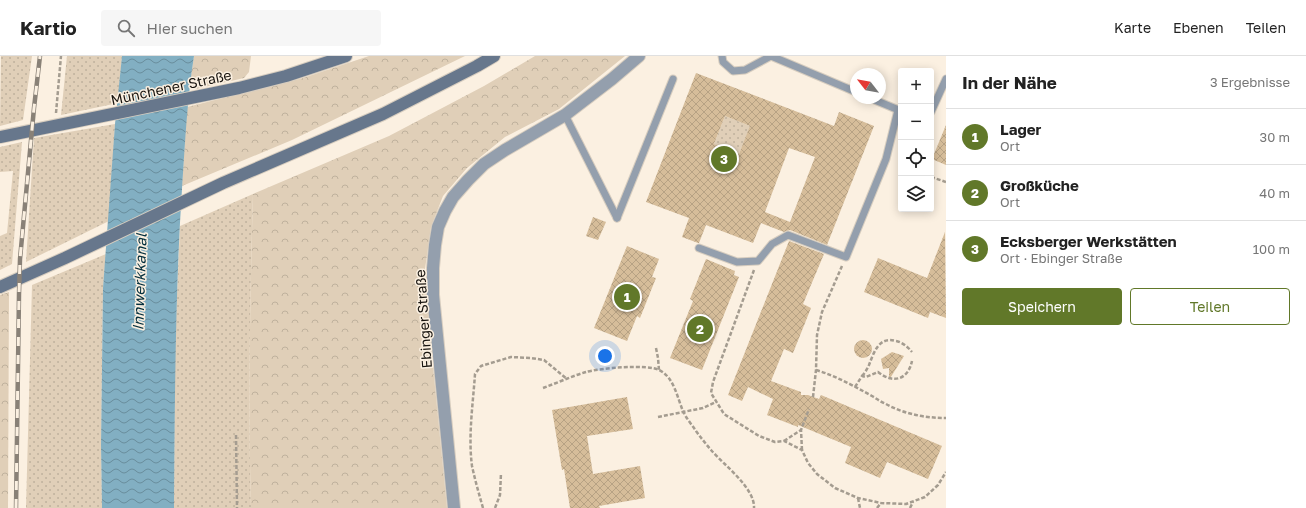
<!DOCTYPE html>
<html lang="de">
<head>
<meta charset="utf-8">
<style>
  body { margin:0; font-family:"Golos Text",sans-serif; background:#f6f6f6; color:#222 }
  .controls { position:absolute; right:12px; top:12px; display:grid; overflow:hidden; border-radius:4px; box-shadow:0 2px 10px #0003 }
  .controls button { width:36px; height:36px; display:grid; place-items:center; padding:0; border:0; border-bottom:1px solid #e0e0e0; background:#fff; color:#222; font:20px sans-serif }
  .compass { position:absolute; left:850px; top:12px; width:36px; height:36px; border-radius:50%; background:#fff; box-shadow:0 2px 10px #0003; rotate:301deg }
  .you { position:absolute; left:605px; top:300px; width:14px; height:14px; margin:-10px; border:3px solid #fff; border-radius:50%; background:#1a73e8; box-shadow:0 0 0 6px #1a73e833 }
  .badge { display:grid; place-items:center; width:26px; height:26px; border-radius:50%; background:#617829; color:#fff; font-size:13px; font-weight:700 }
  .pin { position:absolute; translate:-50% -50%; border:2px solid #fff; box-shadow:0 1px 4px #0006 }
  .list { margin:0; padding:0; list-style:none }
  h2 { display:flex; justify-content:space-between; align-items:center; height:52px; margin:0; padding:0 16px; font-size:17px }
  h2 small { font-size:13px; font-weight:400; color:#767676 }
  .list li { display:grid; grid-template-columns:26px 1fr auto; gap:12px; align-items:center; box-sizing:border-box; height:56px; padding:0 16px; border-top:1px solid #e0e0e0 }
  .list b { display:block; font-size:15px; white-space:nowrap }
  .list p { margin:0; font-size:13px; white-space:nowrap; color:#767676 }
  .list em { font-size:13px; font-style:normal; color:#767676 }
  .actions { display:flex; gap:8px; padding:12px 16px }
  .actions a { flex:1; padding:9px 0; border:1px solid #617829; border-radius:4px; text-align:center; font-size:14px; color:#617829 }
  .actions .main { background:#617829; color:#fff }
  .icon { flex:none; width:22px; height:22px; fill:none; stroke:currentColor; stroke-width:2; stroke-linecap:round; stroke-linejoin:round }
  .map { position:relative; flex:none; width:946px; height:452px; overflow:hidden }
  header { display:flex; align-items:center; gap:24px; box-sizing:border-box; height:56px; padding:0 20px; background:#fff; border-bottom:1px solid #e0e0e0 }
  header strong { font-size:19px }
  nav { display:flex; gap:22px; margin-inline-start:auto; font-size:14px }
  .search { width:280px; height:36px; background:#f6f6f6; display:flex; align-items:center; gap:10px; box-sizing:border-box; padding:0 14px; border-radius:4px; color:#767676; font-size:15px }
  main { display:flex }
  aside { flex:1; background:#fff }
  .map>svg:first-child { display:block }
</style>
</head>
<body>
<header>
<strong>Kartio</strong>
<div class="search"><svg class="icon" aria-label="search" viewBox="0 0 24 24"><circle cx="10" cy="10" r="6"/><path d="M15 15l6 6"/></svg>Hier suchen</div>
<nav><a>Karte</a><a>Ebenen</a><a>Teilen</a></nav>
</header>
<main>
<div class="map">
<svg width="946" height="452" viewBox="0 0 946 452">
  <defs>
    <pattern id="grass-dots" width="8" height="8" patternUnits="userSpaceOnUse"><rect width="8" height="8" fill="#e0cfb8"/><path d="M2 2h.1M6 6h.1" fill="none" stroke="#bfb19d" stroke-width="1.8" stroke-linecap="round"/></pattern>
    <pattern id="forest-crowns" width="20" height="18" patternUnits="userSpaceOnUse"><rect width="20" height="18" fill="#e0cfb8"/><path d="M2 6a3 3 0 1 1 6 0M12 15a3 3 0 1 1 6 0" fill="none" stroke="#bfb19d"/></pattern>
    <pattern id="water-waves" width="16" height="10" patternUnits="userSpaceOnUse"><rect width="16" height="10" fill="#82afc2"/><path d="M0 5q4-4 8 0t8 0" fill="none" stroke="#698d9c"/></pattern>
    <pattern id="building-cross-hatch" width="8" height="8" patternUnits="userSpaceOnUse"><rect width="8" height="8" fill="#d6bd9a"/><path d="M0 0l8 8M0 8l8-8" fill="none" stroke="#b7a284"/></pattern>
  </defs>
  <rect width="100%" height="100%" fill="#fbf0e1"/>
  <g fill="url(#grass-dots)">
    <path d="M1,0H32L23,64L0,70Z"/>
    <path d="M67,0H122L118,47L61,59Z"/>
    <path d="M725,60L755,72L748,77L739,98L714,88Z"/>
    <path d="M115,68L109,165L26,206L34,82Z"/>
    <path d="M22,86L12,208L0,214V180L7,177L13,115L0,116V91Z"/>
    <path d="M253,138C250,243 248,347 251,452H174L175,284L180,170Z"/>
    <path d="M106,198L103,232L101,389L102,452H26L32,229Z"/>
  </g>
  <g fill="url(#forest-crowns)">
    <path d="M194,0H251L249,16L244,22L196,33L190,27Z"/>
    <path d="M369,0H465L292,84L182,130L187,51L303,22Z"/>
    <path d="M535,0H625L559,53L505,81L467,112L443,140L431,171L424,220L447,452H251C248,347 250,243 253,138L389,80L484,30Z"/>
    <path d="M9,236L8,452H0V239Z"/>
  </g>
  <path fill="url(#water-waves)" d="M122,0H194C187,44 185,89 182,133C175,239 175,346 174,452H102L101,389L103,232L115,68Z"/>
  <g fill="url(#building-cross-hatch)" fill-rule="evenodd">
    <path d="M696,17L834,70L839,56L874,70L827,189L790,174L784,176L761,167L753,187L706,169L699,187H698L682,181L689,162L646,146ZM725,60L750,70L739,98L714,88ZM789,92L815,101L790,166L765,156Z"/>
    <path d="M946,69V109L932,103Z"/>
    <path d="M593,161L606,166L598,184L586,180Z"/>
    <path d="M945,176L946,262L930,256L928,262L864,236L878,202L927,222Z"/>
    <path d="M789,185L824,198L803,248L811,252L793,297L784,293L771,325L801,336V339H808L819,343L821,339L942,390L928,423L887,406L880,422L845,407L851,391L798,369V371L767,359L773,343L748,331L742,345L728,339Z"/>
    <path d="M627,190L659,203L652,221L656,222L640,262L637,260L627,285L594,272Z"/>
    <path d="M706,203L735,215L734,219L739,221L702,314L670,302L693,245L690,243Z"/>
    <circle cx="863" cy="293" r="9"/>
    <path d="M892,296L904,300L889,324V312L883,313L881,303Z"/>
    <path d="M627,341L633,373L587,380L593,418L640,410L645,442L599,450L600,452H570L564,413L562,414L552,354Z"/>
  </g>
  <g fill="none" stroke-linecap="round" stroke-linejoin="round">
    <defs>
      <g id="lane">
        <path d="M722,0L723,6L733,15L745,14L771,0"/>
        <path d="M771,0L856,36"/>
        <path d="M870,42L901,55"/>
        <path d="M931,56L946,23"/>
        <path d="M565,59L617,162"/>
        <path d="M617,162L673,23"/>
        <path d="M699,192L737,206L758,205L772,188L788,179L846,201L886,103L898,54"/>
      </g>
      <path id="street" d="M454,452L433,239V212L435,189L438,171L445,155L453,141L468,124L484,108L505,94L565,59L612,23L639,0"/>
      <g id="secondary">
        <path d="M0,81L239,32L286,20L346,0"/>
        <path d="M0,231L65,202L223,127L383,58L477,10L494,0"/>
      </g>
    </defs>
    <use href="#lane" stroke="#d7cdbf" stroke-width="9"/>
    <use href="#street" stroke="#d7cdbf" stroke-width="14"/>
    <use href="#secondary" stroke="#d7cdbf" stroke-width="14"/>
    <g stroke="#a49c90" stroke-width="2.5" stroke-dasharray="4 2" stroke-linecap="butt">
      <path d="M56,57L61,0"/>
      <path d="M931,121L946,126"/>
      <path d="M754,214L713,326L711,337L724,358L759,380L775,386L784,385L802,394L808,407L817,418L835,432L858,442L881,447L906,448L925,441L938,429L946,416"/>
      <path d="M656,292L658,302L659,314"/>
      <path d="M816,314C836,320 854,330 872,340C877,343 881,346 886,348C904,358 925,362 946,362"/>
      <path d="M862,320C865,317 867,313 869,309C874,296 879,280 896,285C902,286 908,291 912,296"/>
      <path d="M855,331L862,320L866,321L878,316C893,328 908,324 912,305"/>
      <path d="M543,332C557,327 572,320 586,316C600,312 647,308 659,314C674,321 677,341 683,355C686,362 692,369 696,375C701,382 706,388 711,394C724,409 755,432 754,452"/>
      <path d="M813,341L816,314L817,279L822,256L842,210"/>
      <path d="M658,361L703,352L716,346"/>
      <path d="M236,379L237,452"/>
      <path d="M784,385L801,374"/>
      <path d="M802,394L801,374L809,353"/>
      <path d="M858,442L860,452"/>
      <path d="M483,452C479,438 475,424 472,410C468,380 473,348 475,318L481,310L511,301L531,302L544,304L567,323"/>
      <path d="M495,452L500,439L501,417"/>
      <path d="M877,452L881,447"/>
      <path d="M910,452L913,446"/>
    </g>
    <use href="#lane" stroke="#949fad" stroke-width="7"/>
    <use href="#street" stroke="#949fad" stroke-width="12"/>
    <use href="#secondary" stroke="#67778c" stroke-width="12"/>
    <defs>
      <path id="rail" d="M16,452L19,238L20,203L34,52L40,0"/>
    </defs>
    <use href="#rail" stroke="#898177" stroke-width="4.5"/>
    <use href="#rail" stroke="#fbf0e1" stroke-width="3" stroke-dasharray="9" stroke-linecap="butt"/>
  </g>
  <g text-anchor="middle" dominant-baseline="central" stroke-width="3" stroke-linejoin="round" paint-order="stroke">
    <g font-size="14" fill="#18140f" stroke="#fbf0e1">
      <text transform="translate(171 31) rotate(-12)">Münchener Straße</text>
      <text transform="translate(423 263) rotate(-94)">Ebinger Straße</text>
    </g>
    <g font-size="15" font-style="italic" fill="#042f3d" stroke="#fbf0e1">
      <text transform="translate(139 226) rotate(-88)">Innwerkkanal</text>
    </g>
  </g>
</svg>
<div class="controls">
<button>+</button>
<button>−</button>
<button><svg class="icon" aria-label="locate" viewBox="0 0 24 24"><circle cx="12" cy="12" r="6"/><path d="M12 2v4M12 18v4M2 12h4M18 12h4"/></svg></button>
<button><svg class="icon" aria-label="layers" viewBox="0 0 24 24"><path d="M12 4l9 5-9 5-9-5zM3 14l9 5 9-5"/></svg></button>
</div>
<svg class="compass" viewBox="-18 -18 36 36"><path d="M0-13l5 13h-10z" fill="#e53935"/><path d="M0 13l5-13h-10z" fill="#767676"/></svg>
<div class="you"></div>
<div class="pin badge" style="left:627px;top:241px">1</div>
<div class="pin badge" style="left:700px;top:273px">2</div>
<div class="pin badge" style="left:724px;top:103px">3</div>
</div>
<aside>
<h2>In der Nähe<small>3 Ergebnisse</small></h2>
<ul class="list">
<li><span class="badge">1</span><div><b>Lager</b><p>Ort</p></div><em>30 m</em></li>
<li><span class="badge">2</span><div><b>Großküche</b><p>Ort</p></div><em>40 m</em></li>
<li><span class="badge">3</span><div><b>Ecksberger Werkstätten</b><p>Ort · Ebinger Straße</p></div><em>100 m</em></li>
</ul>
<div class="actions"><a class="main">Speichern</a><a>Teilen</a></div>
</aside>
</main>
</body>
</html>
